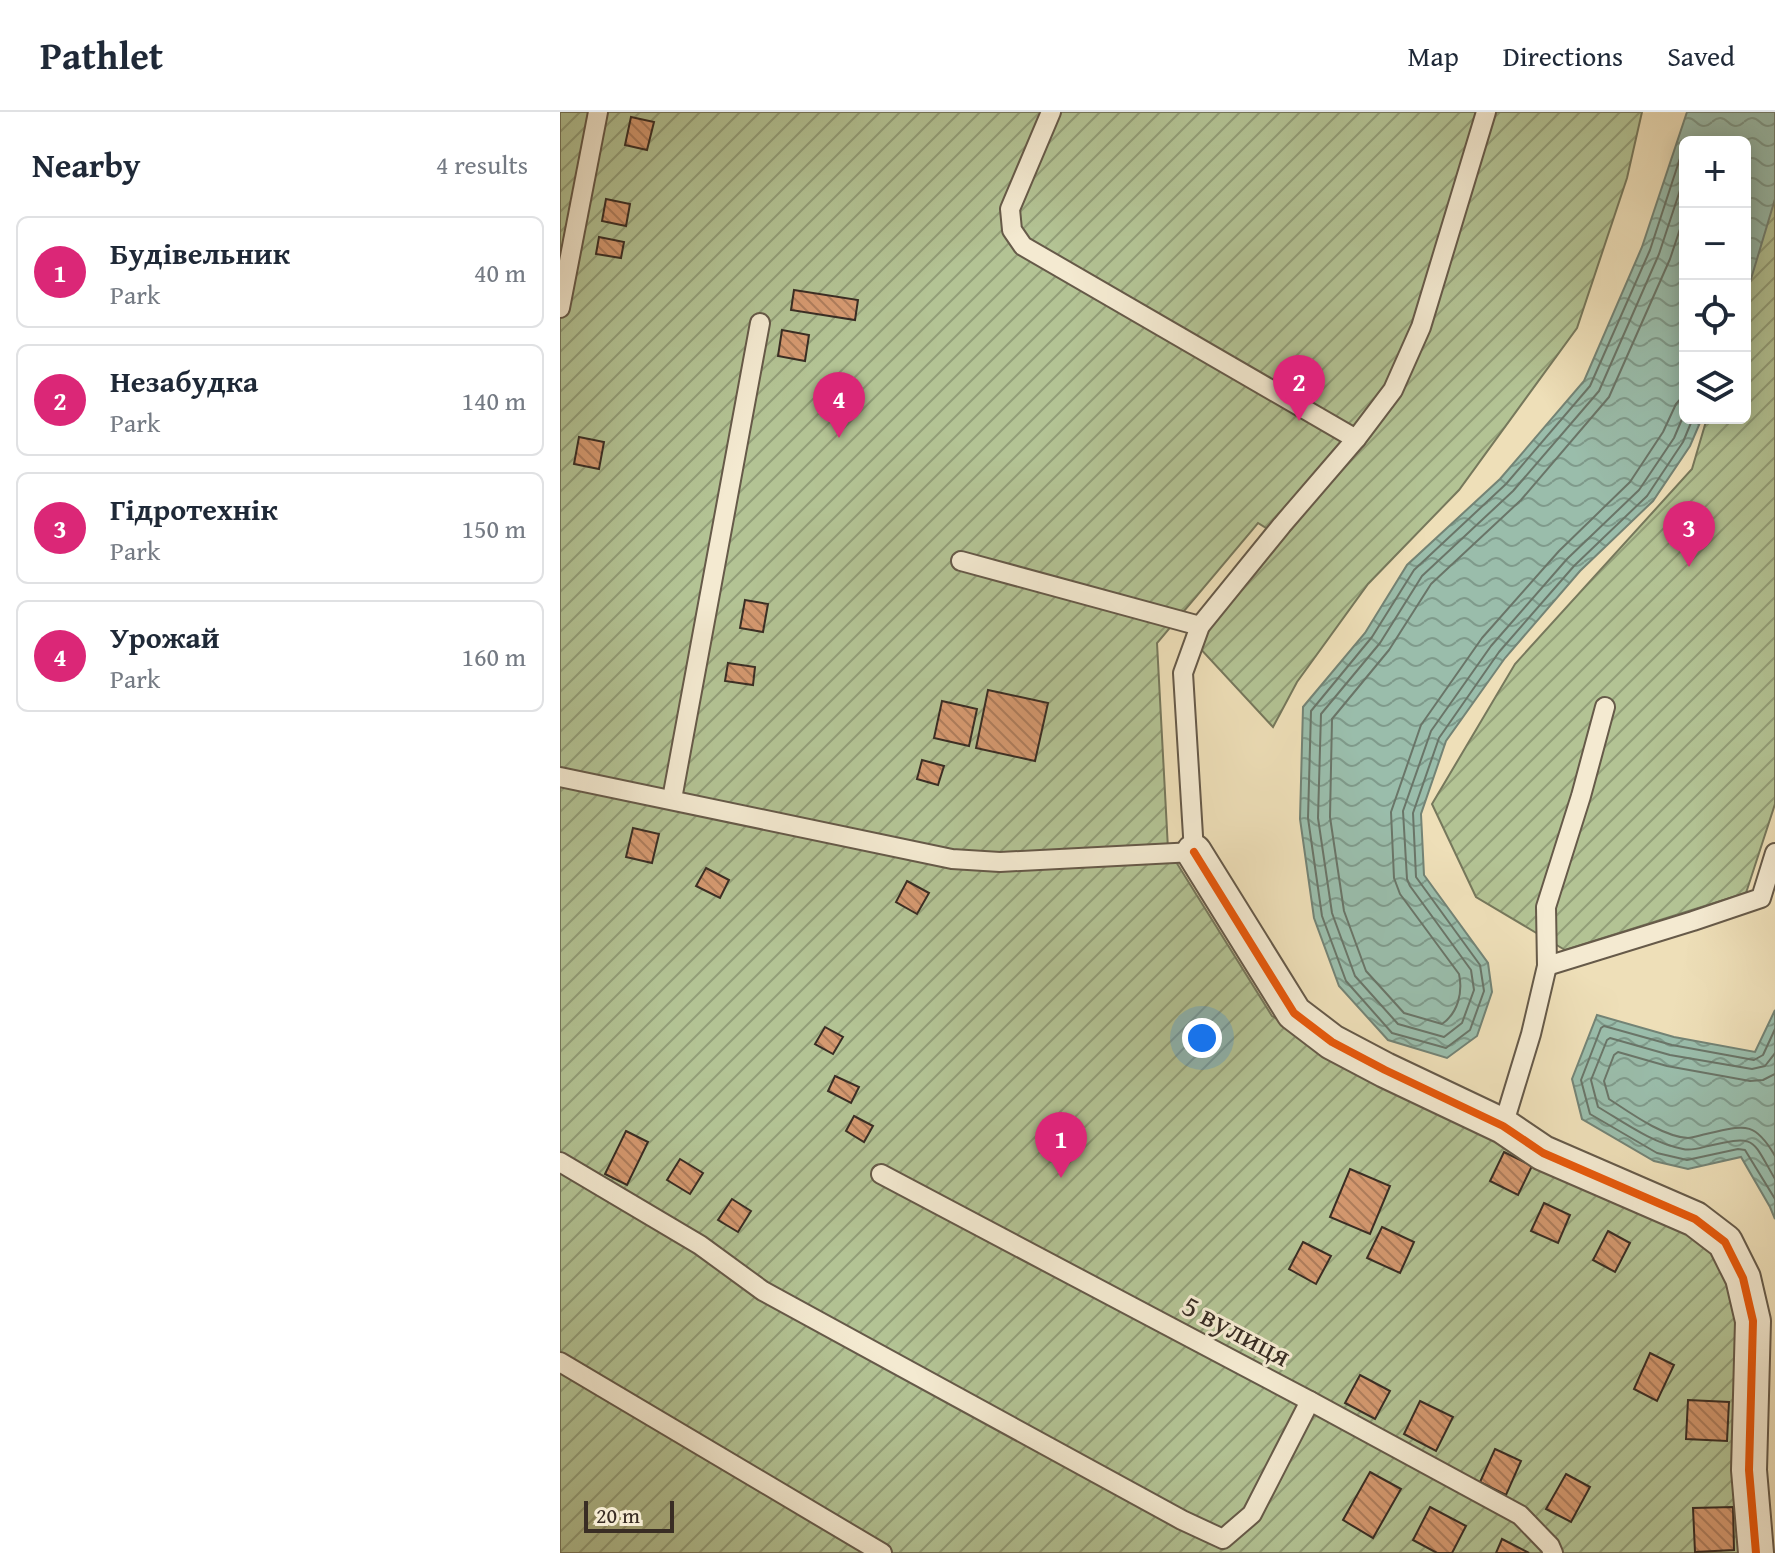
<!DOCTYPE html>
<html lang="en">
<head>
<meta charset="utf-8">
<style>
  body { margin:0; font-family:"Gentium Book Plus",serif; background:#f6f6f7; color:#1f2937 }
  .controls { position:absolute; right:24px; top:24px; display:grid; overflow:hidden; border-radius:12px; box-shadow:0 4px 20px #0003 }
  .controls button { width:72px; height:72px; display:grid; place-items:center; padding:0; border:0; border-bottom:2px solid #e0e1e3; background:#fff; color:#1f2937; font:40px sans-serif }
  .scale { position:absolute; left:24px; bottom:20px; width:90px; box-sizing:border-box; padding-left:8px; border:4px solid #392d24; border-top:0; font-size:22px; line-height:28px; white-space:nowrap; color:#392d24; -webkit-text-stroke:6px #f4ead1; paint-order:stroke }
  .you { position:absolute; left:642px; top:926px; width:28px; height:28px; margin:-20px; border:6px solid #fff; border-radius:50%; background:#1a73e8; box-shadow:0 0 0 12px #1a73e833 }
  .badge { display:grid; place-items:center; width:52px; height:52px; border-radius:50%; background:#db2777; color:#fff; font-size:26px; font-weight:700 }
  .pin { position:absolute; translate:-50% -66px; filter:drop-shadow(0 2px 4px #0008) }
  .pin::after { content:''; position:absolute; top:42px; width:28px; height:24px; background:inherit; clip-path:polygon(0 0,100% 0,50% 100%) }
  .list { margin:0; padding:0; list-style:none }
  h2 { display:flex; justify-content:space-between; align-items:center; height:104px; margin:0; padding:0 32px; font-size:34px }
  h2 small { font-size:26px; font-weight:400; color:#747a83 }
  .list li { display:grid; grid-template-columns:52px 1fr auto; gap:24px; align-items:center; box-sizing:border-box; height:112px; margin:0 16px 16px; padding:0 16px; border:2px solid #e0e1e3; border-radius:12px }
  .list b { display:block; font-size:30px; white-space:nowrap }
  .list p { margin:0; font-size:26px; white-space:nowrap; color:#747a83 }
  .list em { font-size:26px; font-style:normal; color:#747a83 }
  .icon { flex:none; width:44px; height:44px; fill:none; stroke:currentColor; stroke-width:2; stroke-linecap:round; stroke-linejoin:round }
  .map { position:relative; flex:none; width:1215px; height:1441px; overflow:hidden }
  header { display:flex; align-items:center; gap:48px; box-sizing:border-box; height:112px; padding:0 40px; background:#fff; border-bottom:2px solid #e0e1e3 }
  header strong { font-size:38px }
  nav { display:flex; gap:44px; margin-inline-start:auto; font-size:28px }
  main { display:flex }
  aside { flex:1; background:#fff }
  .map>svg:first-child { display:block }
</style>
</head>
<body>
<header>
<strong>Pathlet</strong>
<nav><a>Map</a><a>Directions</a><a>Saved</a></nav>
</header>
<main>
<aside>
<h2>Nearby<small>4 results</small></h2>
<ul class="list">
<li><span class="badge">1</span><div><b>Будівельник</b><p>Park</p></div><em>40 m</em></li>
<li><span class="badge">2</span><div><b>Незабудка</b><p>Park</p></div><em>140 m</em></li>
<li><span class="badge">3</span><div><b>Гідротехнік</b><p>Park</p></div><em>150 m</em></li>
<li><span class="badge">4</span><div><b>Урожай</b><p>Park</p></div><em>160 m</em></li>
</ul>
</aside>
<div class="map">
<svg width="1215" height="1441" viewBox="0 0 1215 1441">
  <defs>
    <pattern id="garden-furrows" width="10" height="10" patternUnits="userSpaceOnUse" patternTransform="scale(2)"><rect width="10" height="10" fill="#b3c394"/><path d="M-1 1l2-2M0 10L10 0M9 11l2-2" fill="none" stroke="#939f79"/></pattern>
    <pattern id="water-waves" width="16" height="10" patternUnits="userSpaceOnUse" patternTransform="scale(2)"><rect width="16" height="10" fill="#9abdab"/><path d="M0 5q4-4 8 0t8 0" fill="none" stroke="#7f9a8b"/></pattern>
    <pattern id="building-back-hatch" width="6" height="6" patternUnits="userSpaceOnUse" patternTransform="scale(2)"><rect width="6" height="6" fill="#d59970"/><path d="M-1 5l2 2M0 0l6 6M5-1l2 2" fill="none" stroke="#ae7d5c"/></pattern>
  </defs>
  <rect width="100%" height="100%" fill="#eedfb8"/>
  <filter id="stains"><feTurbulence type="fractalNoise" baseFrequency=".0025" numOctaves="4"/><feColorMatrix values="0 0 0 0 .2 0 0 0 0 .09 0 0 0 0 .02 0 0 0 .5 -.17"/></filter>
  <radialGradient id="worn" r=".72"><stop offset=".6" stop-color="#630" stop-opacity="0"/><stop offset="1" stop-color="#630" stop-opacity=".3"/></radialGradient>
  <g fill="url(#garden-furrows)" stroke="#76785c" stroke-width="2">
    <path d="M0,0H1082L1067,66L1017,216L899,378L808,472L737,570L713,615L636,532L722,426L698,411L597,531L608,737L712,904L1020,1076L1095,1102L1165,1146L1182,1214L1185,1441H0Z"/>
    <path d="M1215,74V692L1186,781L1005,838L916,785L872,692L955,552L1132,357L1147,306H1185V176Z"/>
  </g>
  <g fill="url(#water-waves)" stroke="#738375" stroke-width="2">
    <path d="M1127,0H1215V87L1185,187V30H1125V306H1142L1130,334L1093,389L1020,459L945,546L886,629L861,702L864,763L928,851L932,880L917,924L887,946L828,928L779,874L754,806L740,707L743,595L805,521L847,453L940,367L1024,269L1082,135Z"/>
    <path d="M1215,898V1107L1210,1095L1181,1045L1128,1057L1094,1049L1022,1007L1012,967L1037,903L1114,925L1195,940Z"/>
  </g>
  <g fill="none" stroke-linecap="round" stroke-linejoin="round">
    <g stroke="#6a7568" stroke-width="2">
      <path d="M1125,31L1090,138L1030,274L946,372L854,458L812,525L751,599L748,706L762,804L786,869L832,921L886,936L910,918L924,879L920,853L856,765L853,701L879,626L939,540L1014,454L1087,384L1123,330L1133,306"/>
      <path d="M1125,63L1099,142L1039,279L953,379L862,464L820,531L761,602L758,706L772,801L795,864L838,912L884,925L902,911L914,878L911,858L850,774L847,767L843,699L871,619L931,534L1007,447L1079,378L1114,326L1125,300"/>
      <path d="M1125,102L1110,147L1049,285L961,388L871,472L829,538L772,607L770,705L784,799L806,859L844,901L882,912C898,901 903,880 899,862L840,782L834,766L831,700L861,613L922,526L999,439L1070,370L1103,320L1116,292L1125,282"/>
      <path d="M1215,917L1203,943L1194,948L1112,933L1044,914L1041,916L1021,968L1030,1002L1097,1041L1127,1048L1178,1037L1185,1038L1215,1087"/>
      <path d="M1215,941L1205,954L1192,957L1110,943L1050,926L1047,928L1031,968L1038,995C1065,1011 1092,1031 1123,1037C1131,1039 1140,1036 1148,1034C1197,1023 1191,1026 1215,1067"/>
      <path d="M1215,962L1203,968L1190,969L1107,954L1058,940L1054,943L1044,969L1049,987C1069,1000 1103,1025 1128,1026C1133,1026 1141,1023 1146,1022C1183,1014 1194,1007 1215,1044"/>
    </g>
  </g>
  <g fill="url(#building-back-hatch)" stroke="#392d24" stroke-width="2">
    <path d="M71,5L94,10L87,38L65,33Z"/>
    <path d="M46,87L70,92L66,114L42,109Z"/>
    <path d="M39,125L64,130L61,146L36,142Z"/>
    <path d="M234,178L298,188L295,208L231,198Z"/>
    <path d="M222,218L249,223L245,249L218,244Z"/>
    <path d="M19,325L44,330L39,357L14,352Z"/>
    <path d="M185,488L208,492L203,520L180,516Z"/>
    <path d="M168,551L195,555L193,573L165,569Z"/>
    <path d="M428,578L488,591L475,649L416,636Z"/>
    <path d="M382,589L417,597L409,634L374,626Z"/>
    <path d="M362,648L384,654L378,673L357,667Z"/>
    <path d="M73,716L99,722L92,751L66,745Z"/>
    <path d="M146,756L169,768L160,786L136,774Z"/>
    <path d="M347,769L369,781L357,802L336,790Z"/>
    <path d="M265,915L283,925L273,942L255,932Z"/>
    <path d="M275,964L299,975L291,991L268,979Z"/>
    <path d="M294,1004L313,1014L304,1030L286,1019Z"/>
    <path d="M66,1019L88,1030L67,1073L45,1062Z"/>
    <path d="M944,1040L972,1054L958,1083L930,1069Z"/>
    <path d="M120,1047L143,1061L130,1082L107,1068Z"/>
    <path d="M790,1057L830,1074L810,1122L770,1105Z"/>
    <path d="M172,1087L191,1099L178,1120L158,1108Z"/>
    <path d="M984,1091L1010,1103L998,1131L971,1119Z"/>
    <path d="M822,1115L854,1130L840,1161L807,1146Z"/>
    <path d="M1048,1119L1070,1131L1055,1160L1033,1148Z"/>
    <path d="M743,1130L771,1144L756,1172L729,1157Z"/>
    <path d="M1090,1241L1114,1253L1097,1289L1074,1277Z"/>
    <path d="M800,1263L830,1279L815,1307L785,1291Z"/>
    <path d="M1128,1288L1169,1290L1167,1329L1126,1327Z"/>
    <path d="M860,1289L893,1305L876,1339L844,1322Z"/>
    <path d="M935,1337L961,1349L946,1383L920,1370Z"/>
    <path d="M810,1360L841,1377L813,1426L783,1408Z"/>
    <path d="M1006,1362L1030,1375L1011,1410L986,1397Z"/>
    <path d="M870,1395L906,1414L892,1441H877L853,1428Z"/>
    <path d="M1173,1395L1174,1438L1135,1440L1133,1396Z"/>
    <path d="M942,1427L969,1441H936Z"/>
  </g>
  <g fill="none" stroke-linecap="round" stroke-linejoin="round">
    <defs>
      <g id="lane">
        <path d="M491,0L450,97L452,118L463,134L796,327"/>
        <path d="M0,196L38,0"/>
        <path d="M401,449L640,514"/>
        <path d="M0,665L392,747L440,750L634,740L623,561L640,514L722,413L796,327L833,278L861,215L926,0"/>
        <path d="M112,687L200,211"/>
        <path d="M987,854L1133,809L1201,786L1215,741"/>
        <path d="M943,1014L971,922L987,854L986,795L1021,684L1045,595"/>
        <path d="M0,1050L140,1133L203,1179L622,1408L663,1427L692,1402L750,1289"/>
        <path d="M321,1062L750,1289L960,1403L990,1434L993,1441"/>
        <path d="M0,1250L322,1441"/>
      </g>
      <path id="street" d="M634,740L734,901L772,930L825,958L943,1014L983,1041L1135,1107L1165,1130L1183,1166L1193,1209L1189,1358L1196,1441"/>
    </defs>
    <use href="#lane" stroke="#665a49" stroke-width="22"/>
    <use href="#street" stroke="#665a49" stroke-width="38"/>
    <use href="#lane" stroke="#f4ead1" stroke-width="18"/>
    <use href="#street" stroke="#f4ead1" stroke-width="34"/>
    <defs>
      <path id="cycleway" d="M634,740L734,901L772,930L825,958L943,1014L983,1041L1135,1107L1165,1130L1183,1166L1193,1209L1189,1358L1196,1441"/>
    </defs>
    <use href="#cycleway" stroke="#f4ead1" stroke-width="13"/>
    <use href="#cycleway" stroke="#e8590c" stroke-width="8"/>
  </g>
  <g text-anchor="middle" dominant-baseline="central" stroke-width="6" stroke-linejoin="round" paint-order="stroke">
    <g font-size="30" fill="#392d24" stroke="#f4ead1">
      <text transform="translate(677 1218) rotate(28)">5 вулиця</text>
    </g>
  </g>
  <rect width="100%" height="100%" filter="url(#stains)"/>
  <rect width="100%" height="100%" fill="url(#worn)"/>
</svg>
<div class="controls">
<button>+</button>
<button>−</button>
<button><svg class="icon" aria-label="locate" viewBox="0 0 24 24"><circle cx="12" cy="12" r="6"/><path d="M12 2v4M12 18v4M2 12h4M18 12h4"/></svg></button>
<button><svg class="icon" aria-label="layers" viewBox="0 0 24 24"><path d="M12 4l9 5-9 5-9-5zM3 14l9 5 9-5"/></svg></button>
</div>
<div class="scale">20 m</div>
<div class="you"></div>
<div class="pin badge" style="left:501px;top:1066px">1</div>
<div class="pin badge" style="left:739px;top:309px">2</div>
<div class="pin badge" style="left:1129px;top:455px">3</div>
<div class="pin badge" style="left:279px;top:326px">4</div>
</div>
</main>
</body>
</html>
